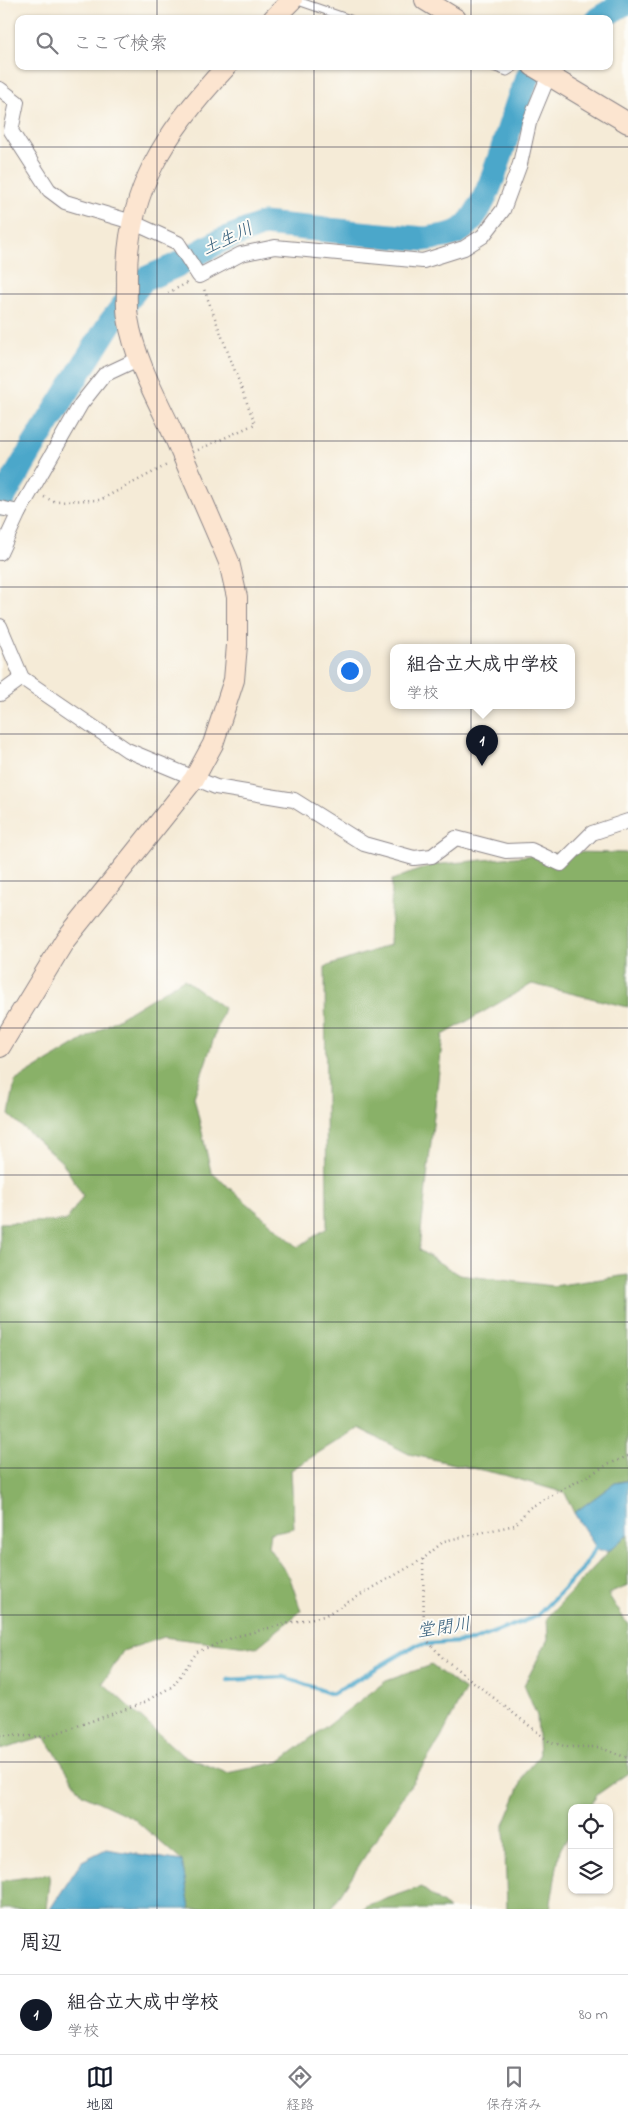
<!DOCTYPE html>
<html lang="ja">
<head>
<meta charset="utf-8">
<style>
  body { margin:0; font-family:"Indie Flower","Klee One",sans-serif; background:#f7f7f7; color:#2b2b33 }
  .controls { position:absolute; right:15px; bottom:15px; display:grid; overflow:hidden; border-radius:10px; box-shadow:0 1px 4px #0004 }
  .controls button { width:45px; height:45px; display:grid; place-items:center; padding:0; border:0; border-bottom:1px solid #e1e1e2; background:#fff; color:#2b2b33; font:25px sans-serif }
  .you { position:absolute; left:349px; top:670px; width:18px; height:18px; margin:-12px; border:4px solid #fff; border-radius:50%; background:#1a73e8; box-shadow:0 0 0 8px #1a73e833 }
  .badge { display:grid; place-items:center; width:32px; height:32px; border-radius:50%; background:#111827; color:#fff; font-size:16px; font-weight:700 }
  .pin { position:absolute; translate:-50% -41px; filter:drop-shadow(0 1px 2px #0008) }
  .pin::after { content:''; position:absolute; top:26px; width:18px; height:15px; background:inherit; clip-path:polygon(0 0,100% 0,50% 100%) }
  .popup { position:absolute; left:390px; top:644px; width:185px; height:65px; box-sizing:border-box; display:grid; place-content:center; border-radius:10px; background:#fff; filter:drop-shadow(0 1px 4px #0005); font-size:16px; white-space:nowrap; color:#7c7c81 }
  .popup b { font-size:19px; color:#2b2b33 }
  .popup::after { content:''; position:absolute; left:50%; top:100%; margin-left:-10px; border:10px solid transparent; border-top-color:#fff }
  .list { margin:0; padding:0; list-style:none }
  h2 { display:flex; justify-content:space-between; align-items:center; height:65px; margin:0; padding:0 20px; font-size:21px }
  h2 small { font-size:16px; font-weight:400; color:#7c7c81 }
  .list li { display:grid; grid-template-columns:32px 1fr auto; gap:15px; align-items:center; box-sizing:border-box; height:80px; padding:0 20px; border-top:1px solid #e1e1e2 }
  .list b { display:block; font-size:19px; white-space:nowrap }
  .list p { margin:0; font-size:16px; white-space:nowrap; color:#7c7c81 }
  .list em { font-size:16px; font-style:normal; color:#7c7c81 }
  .icon { flex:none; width:28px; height:28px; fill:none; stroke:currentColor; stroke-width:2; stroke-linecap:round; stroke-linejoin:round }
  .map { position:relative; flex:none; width:628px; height:1909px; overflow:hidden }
  .search { position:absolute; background:#fff; box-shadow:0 1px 4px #0004; left:15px; right:15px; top:15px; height:55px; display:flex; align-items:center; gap:12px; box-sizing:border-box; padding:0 18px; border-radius:10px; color:#7c7c81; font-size:19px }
  .sheet { height:145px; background:#fff }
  nav { display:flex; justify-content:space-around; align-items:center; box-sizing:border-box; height:70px; border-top:1px solid #e1e1e2; background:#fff; font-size:14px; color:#7c7c81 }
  nav a { display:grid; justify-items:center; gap:2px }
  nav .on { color:#111827 }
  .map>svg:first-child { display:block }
</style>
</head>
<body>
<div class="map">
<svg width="628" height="1909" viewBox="0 0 628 1909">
  <rect width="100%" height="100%" fill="#fdfcf7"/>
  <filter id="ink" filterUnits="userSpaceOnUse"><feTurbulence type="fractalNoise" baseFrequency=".02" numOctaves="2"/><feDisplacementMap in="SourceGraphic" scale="10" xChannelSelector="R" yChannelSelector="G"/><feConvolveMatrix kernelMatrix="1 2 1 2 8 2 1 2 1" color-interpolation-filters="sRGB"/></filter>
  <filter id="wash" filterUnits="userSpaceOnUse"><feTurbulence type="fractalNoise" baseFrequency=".0096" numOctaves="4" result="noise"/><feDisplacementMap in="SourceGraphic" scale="20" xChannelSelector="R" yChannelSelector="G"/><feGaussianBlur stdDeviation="1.12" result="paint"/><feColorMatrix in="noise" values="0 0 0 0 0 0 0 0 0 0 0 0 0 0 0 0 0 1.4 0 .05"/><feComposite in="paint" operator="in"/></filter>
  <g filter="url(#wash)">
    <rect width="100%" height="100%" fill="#f5ebd7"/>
    <g fill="#89b168" stroke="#566a52">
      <path d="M566,852L628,853V1007L532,984L443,1035L419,1250L459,1275L553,1286L628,1275L627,1480L615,1483L574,1513L565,1493L504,1475L409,1454L358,1428L291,1470L294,1528L270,1533L268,1547L290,1578L301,1611L256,1648L163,1637L123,1651L103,1683L182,1755L227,1773L279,1762L386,1681L431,1665L465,1690L441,1738L331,1909H190L182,1861L133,1818L82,1794L45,1737L0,1750V1223L66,1221L83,1196L63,1163L9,1115L15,1081L184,979L224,1008L194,1097L211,1172L298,1247L327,1228L325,967L390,945L392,880L432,865Z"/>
      <path d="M628,1534V1586L608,1594L628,1625V1773L598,1794L588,1808H572V1832L560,1849L550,1909H507L504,1825L526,1771L539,1756L537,1716L524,1685L548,1639L547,1618L609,1551Z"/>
      <path d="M50,1874L46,1909H0V1881Z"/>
      <path d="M421,1887L449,1909H363L365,1906Z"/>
    </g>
    <g fill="#4ca7ca" stroke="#376482">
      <path d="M628,1478V1534L609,1551H598L574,1513L615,1483L627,1481Z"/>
      <path d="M106,1849L182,1861L190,1909H50L82,1861Z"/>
    </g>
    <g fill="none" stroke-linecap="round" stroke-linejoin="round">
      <path stroke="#4ca7ca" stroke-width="4.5" d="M228,1680L284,1677L332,1694L416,1645L472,1641L537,1616L580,1572L598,1544"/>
      <g stroke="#4ca7ca" stroke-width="25">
        <path d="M598,19L628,1"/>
        <path d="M0,503L34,445L110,323L143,280L175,266L220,241L263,224L424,239C436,237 451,237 461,230C495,207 509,106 534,66"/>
      </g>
    </g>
  </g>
  <g filter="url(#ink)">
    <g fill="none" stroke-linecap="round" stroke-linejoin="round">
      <defs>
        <g id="lane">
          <path d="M295,0L350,19"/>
          <path d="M490,66L507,72L517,66"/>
        </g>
        <g id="street">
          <path d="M0,89L17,102L11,131L49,190L65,202L132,222L178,243L199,276L241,254L275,247L423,261L464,248L483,236L503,210L520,164L529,123L548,77"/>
          <path d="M0,508L19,512"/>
          <path d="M0,553L19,512L81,404L104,375L138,359"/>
          <path d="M0,626L22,678L127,750L216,787L294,800L364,844L414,858L432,856L456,838L506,851L531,850L561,864L592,833L628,821"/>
          <path d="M0,694L22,678"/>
        </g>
        <g id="secondary">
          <path d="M425,0L456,19"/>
          <path d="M273,19L292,0"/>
          <path d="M533,66L628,123"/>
          <path d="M0,1047L65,940L194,779L213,744L234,680L237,645V597L229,562C210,517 190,472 170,427C153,392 134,356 128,318C126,307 127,294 127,283C125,191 166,131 227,66"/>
        </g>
      </defs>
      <use href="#lane" stroke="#8c8689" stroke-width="9"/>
      <use href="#street" stroke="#8c8689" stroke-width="16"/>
      <use href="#secondary" stroke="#8c8689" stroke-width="22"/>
      <g stroke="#8c8689" stroke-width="2.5" stroke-dasharray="1 4" stroke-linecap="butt">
        <path d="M168,293L187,283"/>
        <path d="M198,450L255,424L204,289"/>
        <path d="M44,497L53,501L100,500L169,464"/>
        <path d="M423,1559L424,1637L443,1658L550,1742L568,1747H598L628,1758"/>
        <path d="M0,1735L45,1737L141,1704L173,1686L197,1652L234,1637L293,1622L324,1616L423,1559L444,1541L515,1525L529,1508L607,1465L628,1456"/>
      </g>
      <use href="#lane" stroke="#fff" stroke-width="7"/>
      <use href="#street" stroke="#fff" stroke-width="14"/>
      <use href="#secondary" stroke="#fce5d0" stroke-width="20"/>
    </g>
  </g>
  <path fill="none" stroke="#22223b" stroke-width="1" stroke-opacity="0.55" d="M157,0V19M314,0V19M471,0V19M157,66V1909M314,66V1909M471,66V1909M0,147H628M0,294H628M0,441H628M0,587H628M0,734H628M0,881H628M0,1028H628M0,1175H628M0,1322H628M0,1468H628M0,1615H628M0,1762H628"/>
  <g text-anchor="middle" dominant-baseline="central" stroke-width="4" stroke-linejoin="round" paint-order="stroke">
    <g font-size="18" font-style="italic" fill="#355e7b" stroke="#fdfcf7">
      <text transform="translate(228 240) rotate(-25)">土生川</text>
      <text transform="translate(444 1629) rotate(-8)">堂閉川</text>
    </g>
  </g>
</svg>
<div class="controls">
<button><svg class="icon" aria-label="locate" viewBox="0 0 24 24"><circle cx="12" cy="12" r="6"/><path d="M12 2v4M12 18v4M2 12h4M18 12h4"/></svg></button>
<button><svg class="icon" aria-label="layers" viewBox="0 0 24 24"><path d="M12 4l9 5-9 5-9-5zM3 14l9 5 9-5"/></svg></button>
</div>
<div class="you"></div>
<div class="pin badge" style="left:482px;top:766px">1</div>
<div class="popup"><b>組合立大成中学校</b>学校</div>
<div class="search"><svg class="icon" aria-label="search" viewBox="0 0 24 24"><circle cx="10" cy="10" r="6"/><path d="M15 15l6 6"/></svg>ここで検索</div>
</div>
<section class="sheet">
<h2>周辺<small></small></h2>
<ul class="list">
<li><span class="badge">1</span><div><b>組合立大成中学校</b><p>学校</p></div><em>80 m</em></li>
</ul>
</section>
<nav>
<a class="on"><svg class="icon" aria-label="map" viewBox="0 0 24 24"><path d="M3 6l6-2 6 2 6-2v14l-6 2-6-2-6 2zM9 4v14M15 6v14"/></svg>地図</a>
<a><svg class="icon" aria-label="directions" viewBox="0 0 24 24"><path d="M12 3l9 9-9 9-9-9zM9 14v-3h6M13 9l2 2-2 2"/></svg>経路</a>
<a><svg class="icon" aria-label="saved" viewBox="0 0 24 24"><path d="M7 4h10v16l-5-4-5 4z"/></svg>保存済み</a>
</nav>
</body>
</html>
